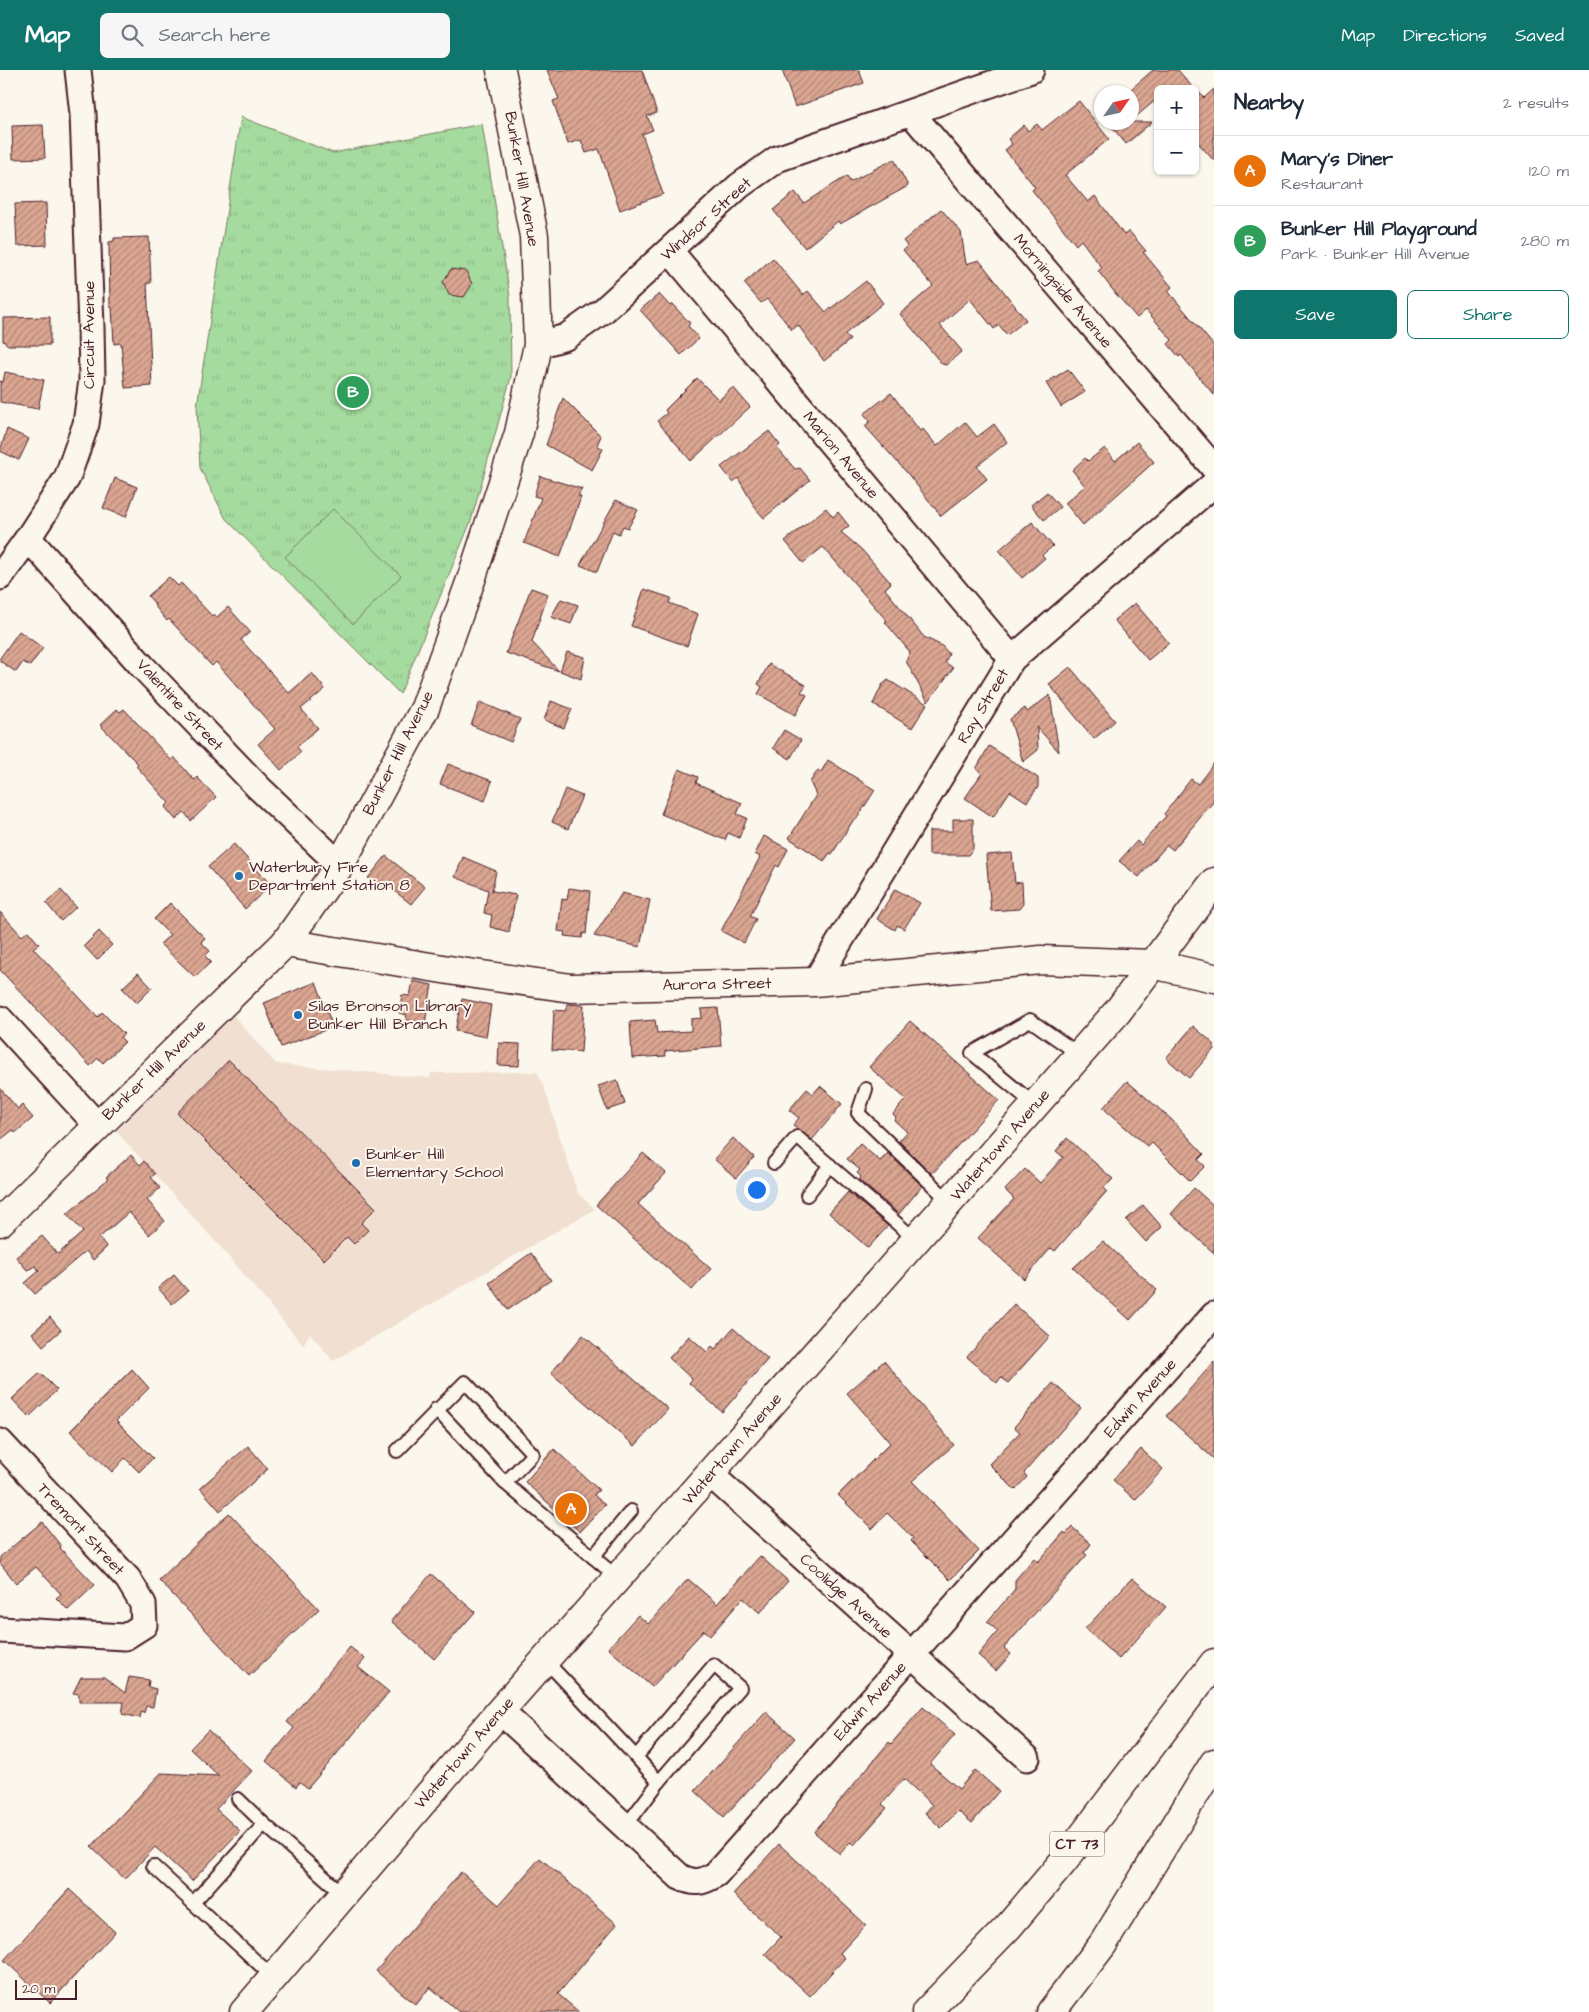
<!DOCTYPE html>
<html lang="en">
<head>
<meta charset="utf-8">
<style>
  body { margin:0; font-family:"Architects Daughter",sans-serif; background:#f6f6f7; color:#1f2937 }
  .controls { position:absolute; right:15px; top:15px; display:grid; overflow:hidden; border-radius:8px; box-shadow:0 1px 4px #0004 }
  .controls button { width:45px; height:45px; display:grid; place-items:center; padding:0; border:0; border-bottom:1px solid #e0e1e3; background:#fff; color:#1f2937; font:25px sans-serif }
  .compass { position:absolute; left:1094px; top:15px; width:45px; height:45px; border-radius:50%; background:#fff; box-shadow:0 1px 4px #0004; rotate:56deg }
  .scale { position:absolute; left:15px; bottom:12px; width:62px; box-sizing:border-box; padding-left:5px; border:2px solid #4a1f2b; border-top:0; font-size:14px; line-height:18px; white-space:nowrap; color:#4a1f2b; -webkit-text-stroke:4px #fbf7ec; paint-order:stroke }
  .you { position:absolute; left:756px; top:1119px; width:18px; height:18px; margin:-12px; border:4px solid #fff; border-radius:50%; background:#1a73e8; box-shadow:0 0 0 8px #1a73e833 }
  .badge { display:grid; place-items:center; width:32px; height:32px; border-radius:50%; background:#0f766e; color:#fff; font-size:16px; font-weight:700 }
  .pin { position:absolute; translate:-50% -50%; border:2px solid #fff; box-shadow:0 1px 5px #0006 }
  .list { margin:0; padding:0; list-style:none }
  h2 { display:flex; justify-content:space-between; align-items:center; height:65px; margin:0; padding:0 20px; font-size:21px }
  h2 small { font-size:16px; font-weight:400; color:#747a83 }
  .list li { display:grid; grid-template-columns:32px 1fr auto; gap:15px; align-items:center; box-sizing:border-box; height:70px; padding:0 20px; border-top:1px solid #e0e1e3 }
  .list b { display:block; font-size:19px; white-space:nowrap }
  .list p { margin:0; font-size:16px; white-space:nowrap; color:#747a83 }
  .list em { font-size:16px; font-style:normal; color:#747a83 }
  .actions { display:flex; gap:10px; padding:15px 20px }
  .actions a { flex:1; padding:11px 0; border:1px solid #0f766e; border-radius:8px; text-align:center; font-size:18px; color:#0f766e }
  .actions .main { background:#0f766e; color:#fff }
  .icon { flex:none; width:28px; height:28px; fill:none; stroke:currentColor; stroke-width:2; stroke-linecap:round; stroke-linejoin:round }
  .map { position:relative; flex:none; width:1214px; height:1942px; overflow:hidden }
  header { display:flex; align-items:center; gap:30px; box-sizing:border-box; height:70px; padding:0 25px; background:#0f766e; color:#fff }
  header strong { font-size:24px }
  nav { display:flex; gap:28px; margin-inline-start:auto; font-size:18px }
  .search { width:350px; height:45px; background:#f6f6f7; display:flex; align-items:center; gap:12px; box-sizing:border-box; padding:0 18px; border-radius:8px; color:#747a83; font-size:19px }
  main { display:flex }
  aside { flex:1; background:#fff }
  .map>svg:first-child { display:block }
</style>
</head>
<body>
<header>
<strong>Map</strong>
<div class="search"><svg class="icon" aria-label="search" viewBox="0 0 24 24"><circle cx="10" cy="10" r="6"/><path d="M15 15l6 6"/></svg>Search here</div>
<nav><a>Map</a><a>Directions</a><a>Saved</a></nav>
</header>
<main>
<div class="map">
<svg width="1214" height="1942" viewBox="0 0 1214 1942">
  <defs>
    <pattern id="park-tufts" width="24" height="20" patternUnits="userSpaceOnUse" patternTransform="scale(1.25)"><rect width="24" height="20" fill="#a5db9e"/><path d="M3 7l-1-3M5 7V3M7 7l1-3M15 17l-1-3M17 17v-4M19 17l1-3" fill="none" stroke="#90bc88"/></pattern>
    <pattern id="building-hatch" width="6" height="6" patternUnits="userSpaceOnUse" patternTransform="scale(1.25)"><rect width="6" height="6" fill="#dba692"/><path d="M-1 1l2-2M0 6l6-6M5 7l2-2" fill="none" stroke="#b48777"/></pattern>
  </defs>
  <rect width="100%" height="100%" fill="#fbf7ec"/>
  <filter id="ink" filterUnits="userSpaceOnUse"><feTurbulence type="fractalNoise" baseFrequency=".02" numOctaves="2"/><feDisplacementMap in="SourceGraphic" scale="10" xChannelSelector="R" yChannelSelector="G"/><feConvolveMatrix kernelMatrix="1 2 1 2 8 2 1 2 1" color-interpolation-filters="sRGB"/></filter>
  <g filter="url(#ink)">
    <path fill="#f1dfd1" d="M233,945L276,994L430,1008L431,1003L537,1002L544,1017L578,1124L595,1139L333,1291L310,1263L303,1275L230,1188L116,1061Z"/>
    <path fill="url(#park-tufts)" stroke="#787d64" d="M241,47L333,83L482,54L510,226L511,307L471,451L400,624L226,449L200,398L197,336Z"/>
    <path fill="#a5db9e" stroke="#787d64" d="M333,439L401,506L353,554L285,487Z"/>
    <g fill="url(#building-hatch)" stroke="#4a1f2b">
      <path d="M547,0H642L657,43L647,46L653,60L642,64L663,124L620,140L599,79L586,83L581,70L568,74L553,31L559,29Z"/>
      <path d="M782,0H859L864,13L795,37Z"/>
      <path d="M1153,0H1178L1194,19H1158V28L1132,50L1131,19Z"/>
      <path d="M1195,18L1204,28L1214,19V91L1195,69Z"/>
      <path d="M1079,31L1109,69L1065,105L1088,132L1095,126L1124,165L1129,161L1146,181L1143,182L1172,217L1168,221L1214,276V325L1181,285L1179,287L1168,274L1172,270L1146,240L1137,248L1116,224L1098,201L1102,198L1081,170L1076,175L1032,120L1035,117L1005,80L1012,74L1008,69L1024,55L1028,61L1037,54L1042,60Z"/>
      <path d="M1108,52H1152L1126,74Z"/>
      <path d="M43,55L45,88L13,89L12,56Z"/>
      <path d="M894,89L908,116L840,154L838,151L805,178L773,140L795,122L804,133L847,106L850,112Z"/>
      <path d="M46,133L47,175L17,176L15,134Z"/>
      <path d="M941,139L961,162L966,194L979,190L1026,250L1007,265L999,255L994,259L970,229L940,255L962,281L946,295L942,294L900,244L933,216L903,180L907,176L903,171Z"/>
      <path d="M149,167L151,213H147L152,316L125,318L121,273L114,274L112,237H110L109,172L114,171V168Z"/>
      <path d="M773,188L803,225L808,221L826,242L866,211L883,233L845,264L850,270L824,291L798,255L792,260L767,229L761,233L744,213Z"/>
      <path d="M451,199L466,201L472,214L464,227L449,225L443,212Z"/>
      <path d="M659,224L670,236L672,234L690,253L688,256L699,268L681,285L640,240Z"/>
      <path d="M50,247V275H8L3,271V248Z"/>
      <path d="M1068,299L1085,322L1061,337L1046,313Z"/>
      <path d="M5,302L44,310L38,339L0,332V311L3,312Z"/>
      <path d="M697,308L719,330L733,317L750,337L691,391L657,351L667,343L665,340Z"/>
      <path d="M891,323L920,361L923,359L937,376L965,352L977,367L994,354L1007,372L977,396L987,409L941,446L908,404L865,356L870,351L864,344Z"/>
      <path d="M563,328L601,366L597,375L603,379L592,400L546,375Z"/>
      <path d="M7,359L29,369L19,390L0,381Z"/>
      <path d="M769,361L780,375L777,378L795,399L800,398L810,410L764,448L756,439L738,408L733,412L721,397Z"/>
      <path d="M1137,372L1154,392L1083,455L1065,433L1085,416L1072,400L1085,388L1088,391L1105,378L1115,391Z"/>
      <path d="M540,406L582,419L578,426L581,427L560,487L524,473L541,428L534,426Z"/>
      <path d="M115,408L137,417L126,447L103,438Z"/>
      <path d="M1047,422L1060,437L1044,450L1031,435Z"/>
      <path d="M616,430L638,440L628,458L623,456L619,464L613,461L597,502L580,495Z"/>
      <path d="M826,438L833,447L838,442L849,456L841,462L861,479L891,513L885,519L924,567L942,576L949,584L945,592L953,598L928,632L906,591L910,582L885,552L887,551L823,477L803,493L785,471Z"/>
      <path d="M1032,452L1053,476L1042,485L1045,488L1022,508L999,480Z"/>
      <path d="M169,507L178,516L181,513L212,546L214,544L217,547L228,537L250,562L241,570L289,623L312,603L325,619L301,639L318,658L297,677L301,682L281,700L258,674L275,659L216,592L212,596L209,593L169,549L167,551L154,535L155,534L148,526Z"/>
      <path d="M531,518L548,524L532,572L559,601L506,583Z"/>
      <path d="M644,519L671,528L669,533L698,544L687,576L631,556Z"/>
      <path d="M561,529L578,535L571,554L551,547Z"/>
      <path d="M1135,533L1169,573L1148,590L1114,550Z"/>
      <path d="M19,561L43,578L30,596L23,592L16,602L0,591V588Z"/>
      <path d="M567,582L585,587L581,609L560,601Z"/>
      <path d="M769,594L806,615L801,622L807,625L795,645L758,624L762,617L758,614Z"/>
      <path d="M1070,597L1115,651L1094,669L1049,614Z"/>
      <path d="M888,610L927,634L912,658L873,634L882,615Z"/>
      <path d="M1050,625L1059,682L1037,657L1038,680L1023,692L1010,649L1025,638L1027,642Z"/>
      <path d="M551,631L572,639L564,658L544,650Z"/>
      <path d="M480,632L520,649L511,672L471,655Z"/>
      <path d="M117,639L120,642L124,639L171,690L174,687L194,710L197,707L216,727L191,751L184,742L176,750L165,737L169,733L136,696L138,694L100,655Z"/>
      <path d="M784,660L801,670L790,689L773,678Z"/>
      <path d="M989,676L1038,708V717L1027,732L1010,721L993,747L965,728L982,703L976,699Z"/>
      <path d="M828,690L875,720L856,750L854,749L832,784L830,783L824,791L789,768L816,725L810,712L818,700L821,702Z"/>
      <path d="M1214,693V731L1173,780L1167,775L1139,807L1119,791L1137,771L1141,775L1166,746L1164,744L1191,709L1198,714Z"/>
      <path d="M448,694L492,711L485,731L440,714Z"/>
      <path d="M679,699L698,707L696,713L742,733L737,744L747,748L739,768L728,763L725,770L661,744Z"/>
      <path d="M565,719L582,726L568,759L552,752Z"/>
      <path d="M953,749H973V779L968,785H929V761H953Z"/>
      <path d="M764,766L788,779L779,797L776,795L750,846L756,849L744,873L721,861L760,787L755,784Z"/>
      <path d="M234,774L271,815L245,839L208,797Z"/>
      <path d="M1012,783L1015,813L1022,812L1023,834L1019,839L991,841L986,785Z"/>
      <path d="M386,786L425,817L411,834L388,816L384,821L368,808Z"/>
      <path d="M463,787L496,801L492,821L516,825L509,862L490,857L492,845L484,843L488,820L455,807Z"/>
      <path d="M569,818L590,821L586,864L583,863L582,868L564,866L565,862L558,861L562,829L567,830Z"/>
      <path d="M895,819L920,833L904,859L897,855L895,860L877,849Z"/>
      <path d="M61,820L76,837L61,851L46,833Z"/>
      <path d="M622,823L650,830L640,877L594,866Z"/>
      <path d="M170,833L205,868L201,872L210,881L205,886L211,892L195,907L160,874L170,865L154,849Z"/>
      <path d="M0,842L22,866L28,861L39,874L33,878L98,947L102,942L124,964L120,967L125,972L103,993L98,988L90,996L0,900Z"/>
      <path d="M99,861L112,875L97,890L84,876Z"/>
      <path d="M138,903L152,918L137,933L122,918Z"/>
      <path d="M413,911L432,915L425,953L406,950L407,945L399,943L402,925L410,926Z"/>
      <path d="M316,912L333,957L281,977L264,933Z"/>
      <path d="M462,929L491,935L486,967L455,961Z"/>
      <path d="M568,934L584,935L581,982L552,980L554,940L565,941Z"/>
      <path d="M718,938L721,976L665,981L666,986L632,988L630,952L655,950L657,963L691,961V949L702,948L701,939Z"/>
      <path d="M910,951L999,1030L932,1104L899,1071L907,1062L894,1050L896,1047L893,1044L906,1029L869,997Z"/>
      <path d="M1193,956L1214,974V979L1189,1008L1166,988Z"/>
      <path d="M499,973L520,974L519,996L498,995Z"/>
      <path d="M229,990L376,1138L361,1153L368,1160L354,1174L347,1167L324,1190L177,1043Z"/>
      <path d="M617,1010L625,1034L607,1040L598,1016Z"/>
      <path d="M1127,1011L1172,1050L1204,1084L1198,1090L1205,1096L1190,1111L1152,1073L1148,1077L1103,1038Z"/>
      <path d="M820,1016L842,1034L812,1070L793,1055L799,1048L789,1040L807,1019L813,1024Z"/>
      <path d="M0,1018L18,1039L22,1035L33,1048L15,1063L13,1060L0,1070Z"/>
      <path d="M733,1068L754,1087L736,1108L714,1089Z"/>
      <path d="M1067,1068L1113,1109L1104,1118L1107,1121L1055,1181L1051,1178L1024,1209L978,1168L1014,1129L1005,1120L1025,1099L1040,1113L1063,1087L1056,1081Z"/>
      <path d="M860,1074L880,1091L888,1083L922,1116L899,1144L859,1110L861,1107L857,1103L860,1100L847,1089Z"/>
      <path d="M643,1083L666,1103L638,1134L711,1199L692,1220L596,1135Z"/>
      <path d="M131,1085L140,1095L144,1091L155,1104L151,1107L160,1118L147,1130L165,1151L149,1165L129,1142L99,1168L107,1177L93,1190L86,1181L35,1224L25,1213L39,1201L36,1196L27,1200L16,1187L42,1166L58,1184L83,1162L67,1144L108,1109L106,1107Z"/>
      <path d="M1194,1118L1214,1136V1183L1171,1144Z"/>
      <path d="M848,1122L888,1156L868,1178L829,1143Z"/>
      <path d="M1143,1135L1162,1157L1146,1172L1126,1150Z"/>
      <path d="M1103,1171L1157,1220L1130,1250L1073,1198Z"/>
      <path d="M531,1183L551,1210L508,1240L489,1213Z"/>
      <path d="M174,1205L188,1221L172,1234L158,1218Z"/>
      <path d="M1014,1234L1050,1266L1008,1313L1001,1307L997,1313L967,1287Z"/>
      <path d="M50,1247L61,1260L43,1276L32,1263Z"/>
      <path d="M733,1258L768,1289L722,1342L689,1313L692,1309L669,1288L689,1266L707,1282L712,1276L715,1279Z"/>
      <path d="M583,1265L668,1339L635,1376L551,1303Z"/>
      <path d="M884,1291L954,1375L912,1411L979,1481L950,1510L911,1471L913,1468L887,1443L872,1459L838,1425L890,1373L847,1323Z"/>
      <path d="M1214,1292V1389L1166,1346Z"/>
      <path d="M132,1299L149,1318L116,1351L153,1388L139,1402L125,1388L112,1402L70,1361Z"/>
      <path d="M40,1303L57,1320L29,1347L12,1329Z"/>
      <path d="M1053,1313L1081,1338L1024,1403L1027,1407L1015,1420L989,1394L1020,1362L1014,1357Z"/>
      <path d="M248,1376L268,1399L220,1441L200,1418Z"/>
      <path d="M554,1379L599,1420L594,1425L605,1435L580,1462L525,1412Z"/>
      <path d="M1141,1379L1163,1399L1135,1430L1113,1410Z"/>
      <path d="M229,1443L319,1539L249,1606L159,1510Z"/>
      <path d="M42,1452L61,1476L60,1478L95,1515L68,1540L56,1528L61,1524L36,1497L16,1513L0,1493V1487Z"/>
      <path d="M1072,1457L1091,1474L1084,1483L1087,1485L1004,1578L1011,1584L996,1601L978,1585L998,1561L987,1552L1015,1519V1510L1034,1488L1038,1492L1064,1462L1066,1464Z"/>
      <path d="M760,1486L788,1511L760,1543L743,1528L710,1566L704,1560L652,1617L608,1578L638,1545L648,1554L688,1509L717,1534Z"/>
      <path d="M431,1504L475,1542L434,1589L391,1551Z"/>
      <path d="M1132,1508L1166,1537L1119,1589L1085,1559Z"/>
      <path d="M350,1577L365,1589L358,1597L389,1622L308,1718L300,1712L296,1717L266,1691L294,1658L287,1652Z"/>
      <path d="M81,1607H104L125,1623L129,1607L149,1610L148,1617L156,1619L153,1637L146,1636L144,1643L141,1642L140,1648L122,1644L124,1632H79V1624L73,1623Z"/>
      <path d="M923,1637L955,1665L930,1694L959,1719L975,1700L999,1721L972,1753L958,1741L941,1758L925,1743L932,1735L904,1709L882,1734L887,1738L854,1775L850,1772L840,1784L814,1762L889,1672L891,1674Z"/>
      <path d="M766,1642L795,1668L724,1747L695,1721Z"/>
      <path d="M208,1660L252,1701L216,1739L240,1761L192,1811L155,1777L125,1809L91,1777L161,1703L219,1706L190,1679Z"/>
      <path d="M779,1774L866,1855L840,1883L845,1888L810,1926L765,1884L781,1867L733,1824Z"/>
      <path d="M540,1788L617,1854L558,1924L579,1942H459L430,1917L416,1935L376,1901L461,1802L499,1835Z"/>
      <path d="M69,1819L115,1862L50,1933L4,1890Z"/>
    </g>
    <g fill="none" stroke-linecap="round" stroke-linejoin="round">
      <defs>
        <g id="service">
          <path d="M866,1019L858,1043L950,1132"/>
          <path d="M1035,1035L972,983L1030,950L1080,985"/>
          <path d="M774,1093L797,1067L916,1170"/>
          <path d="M807,1125L830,1095"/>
          <path d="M397,1381L465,1312L533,1384L505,1413L436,1339"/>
          <path d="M505,1413L618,1508"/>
          <path d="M593,1487L631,1441"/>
          <path d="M545,1590L636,1687L714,1595L740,1618L659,1712L625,1757"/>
          <path d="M636,1687L659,1712"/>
          <path d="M238,1729L264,1754"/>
          <path d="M153,1796L193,1833"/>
          <path d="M274,1908L193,1833L264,1754L343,1824"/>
        </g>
        <g id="minor">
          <path d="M911,43L1214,398"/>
          <path d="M670,181L1012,589"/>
          <path d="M538,275L566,267L604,240L739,116L777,89L1031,0"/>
          <path d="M28,468L143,597L258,717L340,795"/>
          <path d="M0,507L28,468L67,408L86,354L92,310L91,257L83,44L78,0"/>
          <path d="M815,912L1012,589L1214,414"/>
          <path d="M0,949L97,1055"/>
          <path d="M0,1372L128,1509L143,1534L144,1555L125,1567L0,1560"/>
          <path d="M710,1404L1027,1688"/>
          <path d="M500,1641L680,1807C695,1814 702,1813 716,1804L1214,1245"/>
        </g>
        <g id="secondary">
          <path d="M285,873L461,902L571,918L815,912L1041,890L1152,894L1214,908"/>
          <path d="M0,1152L285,873L340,795L425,638L472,507L519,363L538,275L534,166L501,0"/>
          <path d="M244,1942L500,1641L1118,941L1214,812"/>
        </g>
        <g id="motorway">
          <path d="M926,1942L1009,1856L1063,1792L1214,1593"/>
          <path d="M1051,1942L1103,1874L1214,1693"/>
        </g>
      </defs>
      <use href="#service" stroke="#4a1f2b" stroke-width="16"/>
      <use href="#minor" stroke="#4a1f2b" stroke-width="29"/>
      <use href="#secondary" stroke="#4a1f2b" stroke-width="31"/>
      <use href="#motorway" stroke="#4a1f2b" stroke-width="31"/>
      <use href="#service" stroke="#fbf7ec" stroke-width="12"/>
      <use href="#minor" stroke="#fbf7ec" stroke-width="25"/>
      <use href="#secondary" stroke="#fbf7ec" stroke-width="28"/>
      <use href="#motorway" stroke="#fbf7ec" stroke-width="28"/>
    </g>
  </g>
  <g fill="#1f6fb2" stroke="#fbf7ec" stroke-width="2">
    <circle cx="239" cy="806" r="5"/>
    <circle cx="298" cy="945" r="5"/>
    <circle cx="356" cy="1093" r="5"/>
  </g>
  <g text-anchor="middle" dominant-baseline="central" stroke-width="4" stroke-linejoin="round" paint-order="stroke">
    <rect fill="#fbf7ec" stroke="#7f6065" stroke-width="1" x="1049.5" y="1761.5" width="55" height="25" rx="4"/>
    <g font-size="15" font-weight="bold" fill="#4a1f2b">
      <text x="1077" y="1774">CT 73</text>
    </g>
    <g font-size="16" fill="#4a1f2b" stroke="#fbf7ec">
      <text transform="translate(522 109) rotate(80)">Bunker Hill Avenue</text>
      <text transform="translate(706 149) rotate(-42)">Windsor Street</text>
      <text transform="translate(1063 221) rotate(50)">Morningside Avenue</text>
      <text transform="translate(89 265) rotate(-90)">Circuit Avenue</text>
      <text transform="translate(841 385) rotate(50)">Marion Avenue</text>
      <text transform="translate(180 635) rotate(47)">Valentine Street</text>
      <text transform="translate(983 636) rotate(-59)">Ray Street</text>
      <text transform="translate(398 683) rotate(-63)">Bunker Hill Avenue</text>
      <text transform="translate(717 914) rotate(-1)">Aurora Street</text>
      <text transform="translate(154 1000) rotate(-44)">Bunker Hill Avenue</text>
      <text transform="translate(1000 1075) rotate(-49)">Watertown Avenue</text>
      <text transform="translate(1140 1328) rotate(-48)">Edwin Avenue</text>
      <text transform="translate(732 1379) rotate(-49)">Watertown Avenue</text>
      <text transform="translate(81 1459) rotate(47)">Tremont Street</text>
      <text transform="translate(846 1526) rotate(42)">Coolidge Avenue</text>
      <text transform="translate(870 1631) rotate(-48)">Edwin Avenue</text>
      <text transform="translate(464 1683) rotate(-49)">Watertown Avenue</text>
    </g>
    <g font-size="16" fill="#4a1f2b" stroke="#fbf7ec" text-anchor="start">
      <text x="249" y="797">Waterbury Fire<tspan x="249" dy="18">Department Station 8</tspan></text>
      <text x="308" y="936">Silas Bronson Library<tspan x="308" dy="18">Bunker Hill Branch</tspan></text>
      <text x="366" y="1084">Bunker Hill<tspan x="366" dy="18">Elementary School</tspan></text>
    </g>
  </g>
</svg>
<div class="controls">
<button>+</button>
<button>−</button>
</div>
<svg class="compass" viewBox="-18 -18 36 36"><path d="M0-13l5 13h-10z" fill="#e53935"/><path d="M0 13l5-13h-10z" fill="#747a83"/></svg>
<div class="scale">20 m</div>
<div class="you"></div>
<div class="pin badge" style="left:571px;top:1439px;background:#e8710a">A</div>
<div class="pin badge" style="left:353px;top:322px;background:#2e9e5b">B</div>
</div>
<aside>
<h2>Nearby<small>2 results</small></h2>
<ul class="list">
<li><span class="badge" style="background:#e8710a">A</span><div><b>Mary's Diner</b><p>Restaurant</p></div><em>120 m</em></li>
<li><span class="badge" style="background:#2e9e5b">B</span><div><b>Bunker Hill Playground</b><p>Park · Bunker Hill Avenue</p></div><em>280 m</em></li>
</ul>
<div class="actions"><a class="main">Save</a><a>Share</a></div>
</aside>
</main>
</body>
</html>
